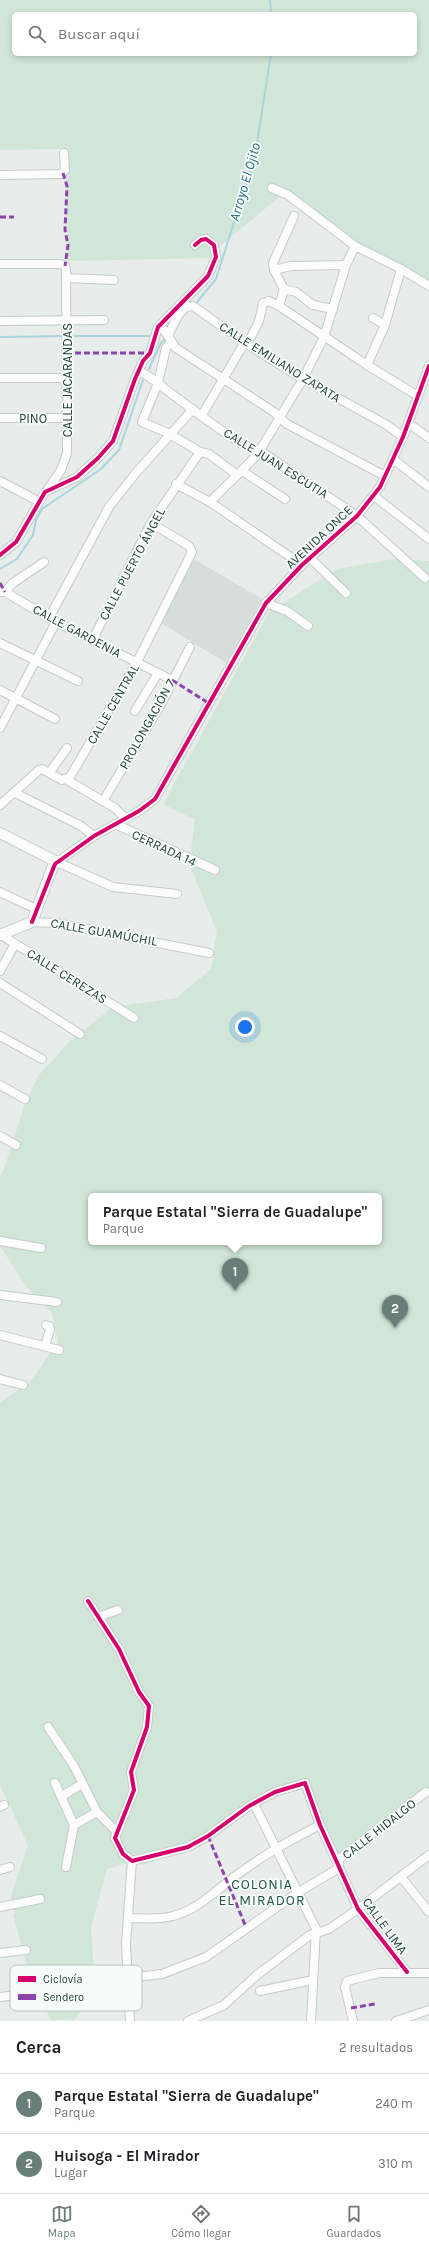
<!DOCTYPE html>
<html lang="es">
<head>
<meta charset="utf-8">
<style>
  body { margin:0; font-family:Karla,sans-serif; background:#f6f6f6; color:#202124 }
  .you { position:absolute; left:245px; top:1027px; width:14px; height:14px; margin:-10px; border:3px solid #fff; border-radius:50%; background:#1a73e8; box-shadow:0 0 0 6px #1a73e833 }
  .badge { display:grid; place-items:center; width:26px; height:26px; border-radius:50%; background:#697e78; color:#fff; font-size:13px; font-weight:700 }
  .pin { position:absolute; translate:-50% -33px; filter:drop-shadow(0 1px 2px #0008) }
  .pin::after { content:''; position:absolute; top:21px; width:14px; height:12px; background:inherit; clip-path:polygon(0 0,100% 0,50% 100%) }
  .popup { position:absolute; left:88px; top:1193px; width:294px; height:52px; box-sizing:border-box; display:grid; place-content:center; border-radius:6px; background:#fff; filter:drop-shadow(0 1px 3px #0005); font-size:13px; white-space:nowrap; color:#757577 }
  .popup b { font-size:15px; color:#202124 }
  .popup::after { content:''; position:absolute; left:50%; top:100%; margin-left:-8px; border:8px solid transparent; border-top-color:#fff }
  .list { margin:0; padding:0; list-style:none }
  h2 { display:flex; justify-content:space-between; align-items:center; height:52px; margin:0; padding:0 16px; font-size:17px }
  h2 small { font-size:13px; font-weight:400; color:#757577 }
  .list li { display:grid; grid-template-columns:26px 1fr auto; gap:12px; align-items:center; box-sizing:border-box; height:60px; padding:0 16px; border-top:1px solid #e0e0e0 }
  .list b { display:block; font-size:15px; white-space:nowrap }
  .list p { margin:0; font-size:13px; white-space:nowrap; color:#757577 }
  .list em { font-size:13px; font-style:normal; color:#757577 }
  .icon { flex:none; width:22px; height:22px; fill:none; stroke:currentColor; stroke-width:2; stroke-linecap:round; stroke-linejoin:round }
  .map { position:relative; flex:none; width:429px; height:2021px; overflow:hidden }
  .search { position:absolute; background:#fff; box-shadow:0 2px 6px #0003; left:12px; right:12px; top:12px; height:44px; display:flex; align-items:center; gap:10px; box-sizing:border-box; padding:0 14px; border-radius:6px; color:#757577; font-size:15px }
  .sheet { height:172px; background:#fff }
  nav { display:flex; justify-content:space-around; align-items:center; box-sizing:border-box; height:56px; border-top:1px solid #e0e0e0; background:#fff; font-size:11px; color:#757577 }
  nav a { display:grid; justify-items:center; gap:2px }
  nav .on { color:#697e78 }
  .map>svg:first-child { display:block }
</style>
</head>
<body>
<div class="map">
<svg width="429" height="2021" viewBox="0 0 429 2021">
  <rect width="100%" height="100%" fill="#e8edeb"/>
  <path fill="#d6dedb" d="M194,559L262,599L226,663L161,623Z"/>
  <g fill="#d1e6d8" fill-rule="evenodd">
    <path d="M0,0H429V286L354,244L283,194L219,247L213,258L68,261L66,149L0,150ZM14,14H415V54H14Z"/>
    <path d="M394,559L429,561V1796L338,1857L308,1791L297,1789L265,1801L199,1845L143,1865L130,1862L107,1869L91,1927L94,1974L82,2009L74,2021L70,2019L51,2021L28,1970L13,1914L15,1913L11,1896L28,1845L0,1785V1403L31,1380L58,1342L52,1313L26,1286L0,1246V1176L4,1169L25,1103L38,1076L70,1041L113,1007L176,998L211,969L217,931L189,864L195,820L163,804L269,612L337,569ZM91,1196H379V1242H91Z"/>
  </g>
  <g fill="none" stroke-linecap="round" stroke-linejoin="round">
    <g stroke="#a9d4db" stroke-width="2">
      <path d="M270,0L271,14"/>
      <path d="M197,302L216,279L255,156L271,54"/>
      <path d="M69,336H153"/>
      <path d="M0,337L65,336"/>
      <path d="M149,369L161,343L167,337"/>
      <path d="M0,569L17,559L33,535L36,520L42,509L101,469L119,450L143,380"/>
    </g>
    <defs>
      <g id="minor">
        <path d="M0,175L61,174L65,170L64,153"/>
        <path d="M272,188L288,195L355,246L401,269L429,286"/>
        <path d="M294,216L273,263L274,270L284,289L296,292L313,305L333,309"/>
        <path d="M0,264H60L65,266L66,269L67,453L61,470L48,489"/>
        <path d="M274,270L291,266L346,265"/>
        <path d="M67,278L114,280"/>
        <path d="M279,306L284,289"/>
        <path d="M373,318L385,325"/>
        <path d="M0,321L104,320"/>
        <path d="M158,327L164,330L176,348L274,412L287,424L385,476"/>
        <path d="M168,336C173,326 180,305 193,306L245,343L303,379L387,425L403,437"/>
        <path d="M171,342L166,348L158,383L142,422L170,434L200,452"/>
        <path d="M367,365L385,325L401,269"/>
        <path d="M139,371C150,376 159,384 169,392C197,412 234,443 265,454L357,516L425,578"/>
        <path d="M0,378H66"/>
        <path d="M202,415L242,347L251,337L259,321L263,303L269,301L279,306L367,365L418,396"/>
        <path d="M0,418H67"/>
        <path d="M408,423L429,438"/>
        <path d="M200,452L209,454L237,475"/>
        <path d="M393,459L429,487"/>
        <path d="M242,471L285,499"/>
        <path d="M0,481L38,501"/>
        <path d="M176,484L210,502L302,565"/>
        <path d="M374,496L429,539"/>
        <path d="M210,502L257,455L303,379L324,337L346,265L355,246"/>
        <path d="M0,555L16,542L45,492L77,477L98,458L113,441L135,379L143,361L150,353L158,327L208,276L216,257L214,245L206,239L201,240L195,245"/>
        <path d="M310,558L346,593"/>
        <path d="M1,592H5L13,583L44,562"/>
        <path d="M5,592L56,622L172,680"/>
        <path d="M266,603L287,611L308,626"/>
        <path d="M49,618L109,507L135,474L193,409"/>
        <path d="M93,639L151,523L200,452"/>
        <path d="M0,643L78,681"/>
        <path d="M0,690L55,719"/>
        <path d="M135,711L158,673"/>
        <path d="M0,728L56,622"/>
        <path d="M50,772L67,748"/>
        <path d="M67,780L115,808L125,818"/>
        <path d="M15,793L81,826L94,836"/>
        <path d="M103,801L160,706L190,647"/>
        <path d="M0,805L39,770L42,769L62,780L70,777L137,662L192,552L189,546L151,523"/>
        <path d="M115,824L215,870"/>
        <path d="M0,892L36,909"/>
        <path d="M177,894L113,887L57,862L94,836L139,811L155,799L266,603L302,565L357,516L380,487L403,437L429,366"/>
        <path d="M32,922L56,923L209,953"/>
        <path d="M1,935L134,1018"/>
        <path d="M0,971L15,944"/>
        <path d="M0,983L80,1034"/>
        <path d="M0,1036L42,1059"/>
        <path d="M0,1085L25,1099"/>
        <path d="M0,1136L16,1145"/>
        <path d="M0,1241L41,1248"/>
        <path d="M0,1295L57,1302"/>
        <path d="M0,1335L59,1350"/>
        <path d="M45,1346L50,1329L49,1326L46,1325"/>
        <path d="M0,1379L23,1385"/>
        <path d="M88,1601L119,1649L139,1692L149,1706L147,1727L131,1772L134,1790L115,1838L123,1854L132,1861L188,1847L208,1836L249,1806L275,1792L305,1783L320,1825L358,1909L407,1972"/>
        <path d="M98,1617L118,1610"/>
        <path d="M48,1727L74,1766L97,1812L116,1831"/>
        <path d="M55,1783L74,1825"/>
        <path d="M62,1796L82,1784"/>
        <path d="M254,1804L316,1929L311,2021"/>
        <path d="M0,1807L4,1805"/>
        <path d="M66,1867L74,1825L97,1812"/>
        <path d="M339,1868V1859L426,1792"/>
        <path d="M0,1870L10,1867"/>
        <path d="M401,1877L429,1912"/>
        <path d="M0,1907L40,1899"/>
        <path d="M128,1918C142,1918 159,1920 173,1916C201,1909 221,1885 244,1870C268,1852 293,1839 320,1825"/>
        <path d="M0,1953L26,1950"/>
        <path d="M128,1978L162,1974L206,1957L297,1893L339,1868"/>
        <path d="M260,1991L313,1980"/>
        <path d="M0,1997L41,1992"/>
        <path d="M130,2021L126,1944L132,1861"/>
        <path d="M188,2021L224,2005L257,1975L310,1935L329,1929L358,1909L429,1855"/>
        <path d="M353,2021L345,1987L347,1981L379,1973H429"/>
        <path d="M396,2021L429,2010"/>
      </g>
      <path id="tertiary" d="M0,833L57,862L53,866L32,922L0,935"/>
    </defs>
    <use href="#minor" stroke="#c5cac8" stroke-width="10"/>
    <use href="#tertiary" stroke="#c5cac8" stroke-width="12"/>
    <use href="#minor" stroke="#fcfcfc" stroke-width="8"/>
    <use href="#tertiary" stroke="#fcfcfc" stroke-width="10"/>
    <g stroke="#8e44ad" stroke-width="3" stroke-dasharray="6 3" stroke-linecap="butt">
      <path d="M63,173L67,186L65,230L68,245L65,266"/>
      <path d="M0,217H14"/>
      <path d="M66,353H150"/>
      <path d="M0,583L5,592"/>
      <path d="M172,680L210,704"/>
      <path d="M208,1836L246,1927"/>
      <path d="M351,2008L375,2004"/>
    </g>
    <defs>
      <g id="cycleway">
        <path d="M0,555L16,542L45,492L77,477L98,458L113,441L135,379L143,361L150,353L158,327L208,276L216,257L214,245L206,239L201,240L195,245"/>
        <path d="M32,922L55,864L94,836L139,811L155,799L266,603L302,565L357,516L380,487L403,437L429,366"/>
        <path d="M88,1601L119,1649L139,1692L149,1706L147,1727L131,1772L134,1790L115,1838L123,1854L132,1861L188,1847L208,1836L249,1806L275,1792L305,1783L320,1825L358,1909L407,1972"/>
      </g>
    </defs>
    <use href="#cycleway" stroke="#f7fbf9" stroke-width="6"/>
    <use href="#cycleway" stroke="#d6006c" stroke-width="4"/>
  </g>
  <g text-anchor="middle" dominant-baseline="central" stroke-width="3.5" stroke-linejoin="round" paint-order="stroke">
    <g font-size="13" fill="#24423a" stroke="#f7fbf9">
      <text transform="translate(280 362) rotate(32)">CALLE EMILIANO ZAPATA</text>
      <text transform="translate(67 380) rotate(-90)">CALLE JACARANDAS</text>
      <text x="33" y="418">PINO</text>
      <text transform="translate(276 463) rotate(32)">CALLE JUAN ESCUTIA</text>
      <text transform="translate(319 537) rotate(-43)">AVENIDA ONCE</text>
      <text transform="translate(132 564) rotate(-62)">CALLE PUERTO ÁNGEL</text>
      <text transform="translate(77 631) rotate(28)">CALLE GARDENIA</text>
      <text transform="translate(113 704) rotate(-60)">CALLE CENTRAL</text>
      <text transform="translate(147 724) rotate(-61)">PROLONGACIÓN 7</text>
      <text transform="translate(164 848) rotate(25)">CERRADA 14</text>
      <text transform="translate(104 932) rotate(10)">CALLE GUAMÚCHIL</text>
      <text transform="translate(67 976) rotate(32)">CALLE CEREZAS</text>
      <text transform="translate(379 1829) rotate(-38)">CALLE HIDALGO</text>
      <text transform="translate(385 1926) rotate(54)">CALLE LIMA</text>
    </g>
    <g font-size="14" font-style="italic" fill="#1c6f80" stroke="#f7fbf9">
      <text transform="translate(245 182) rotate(-74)">Arroyo El Ojito</text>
    </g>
    <g font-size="14" letter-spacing="1" fill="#1f5548" stroke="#f7fbf9">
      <text x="262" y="1884">COLONIA<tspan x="262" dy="16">EL MIRADOR</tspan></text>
    </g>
  </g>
  <rect x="10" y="1965" width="132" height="46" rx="6" fill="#f7fbf9" stroke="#b8c4c0" stroke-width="1"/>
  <rect x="18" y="1976" width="18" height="6" fill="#d6006c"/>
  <rect x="18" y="1994" width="18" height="6" fill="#8e44ad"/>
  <g font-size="11" fill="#24423a">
    <text x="43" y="1983">Ciclovía</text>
    <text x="43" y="2001">Sendero</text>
  </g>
</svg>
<div class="you"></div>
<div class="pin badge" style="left:235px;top:1291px">1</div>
<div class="popup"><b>Parque Estatal &quot;Sierra de Guadalupe&quot;</b>Parque</div>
<div class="pin badge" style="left:395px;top:1328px">2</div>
<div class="search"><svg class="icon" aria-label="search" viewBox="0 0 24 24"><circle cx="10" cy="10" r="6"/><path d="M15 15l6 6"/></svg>Buscar aquí</div>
</div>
<section class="sheet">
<h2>Cerca<small>2 resultados</small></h2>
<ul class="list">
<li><span class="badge">1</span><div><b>Parque Estatal &quot;Sierra de Guadalupe&quot;</b><p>Parque</p></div><em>240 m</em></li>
<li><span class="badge">2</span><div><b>Huisoga - El Mirador</b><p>Lugar</p></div><em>310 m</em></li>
</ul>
</section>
<nav>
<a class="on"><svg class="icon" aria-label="map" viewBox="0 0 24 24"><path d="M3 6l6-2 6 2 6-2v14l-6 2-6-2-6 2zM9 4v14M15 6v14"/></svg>Mapa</a>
<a><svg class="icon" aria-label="directions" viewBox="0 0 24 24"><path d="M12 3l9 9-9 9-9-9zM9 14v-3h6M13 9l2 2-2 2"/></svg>Cómo llegar</a>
<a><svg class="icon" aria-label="saved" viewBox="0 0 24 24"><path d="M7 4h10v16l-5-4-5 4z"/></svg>Guardados</a>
</nav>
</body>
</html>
